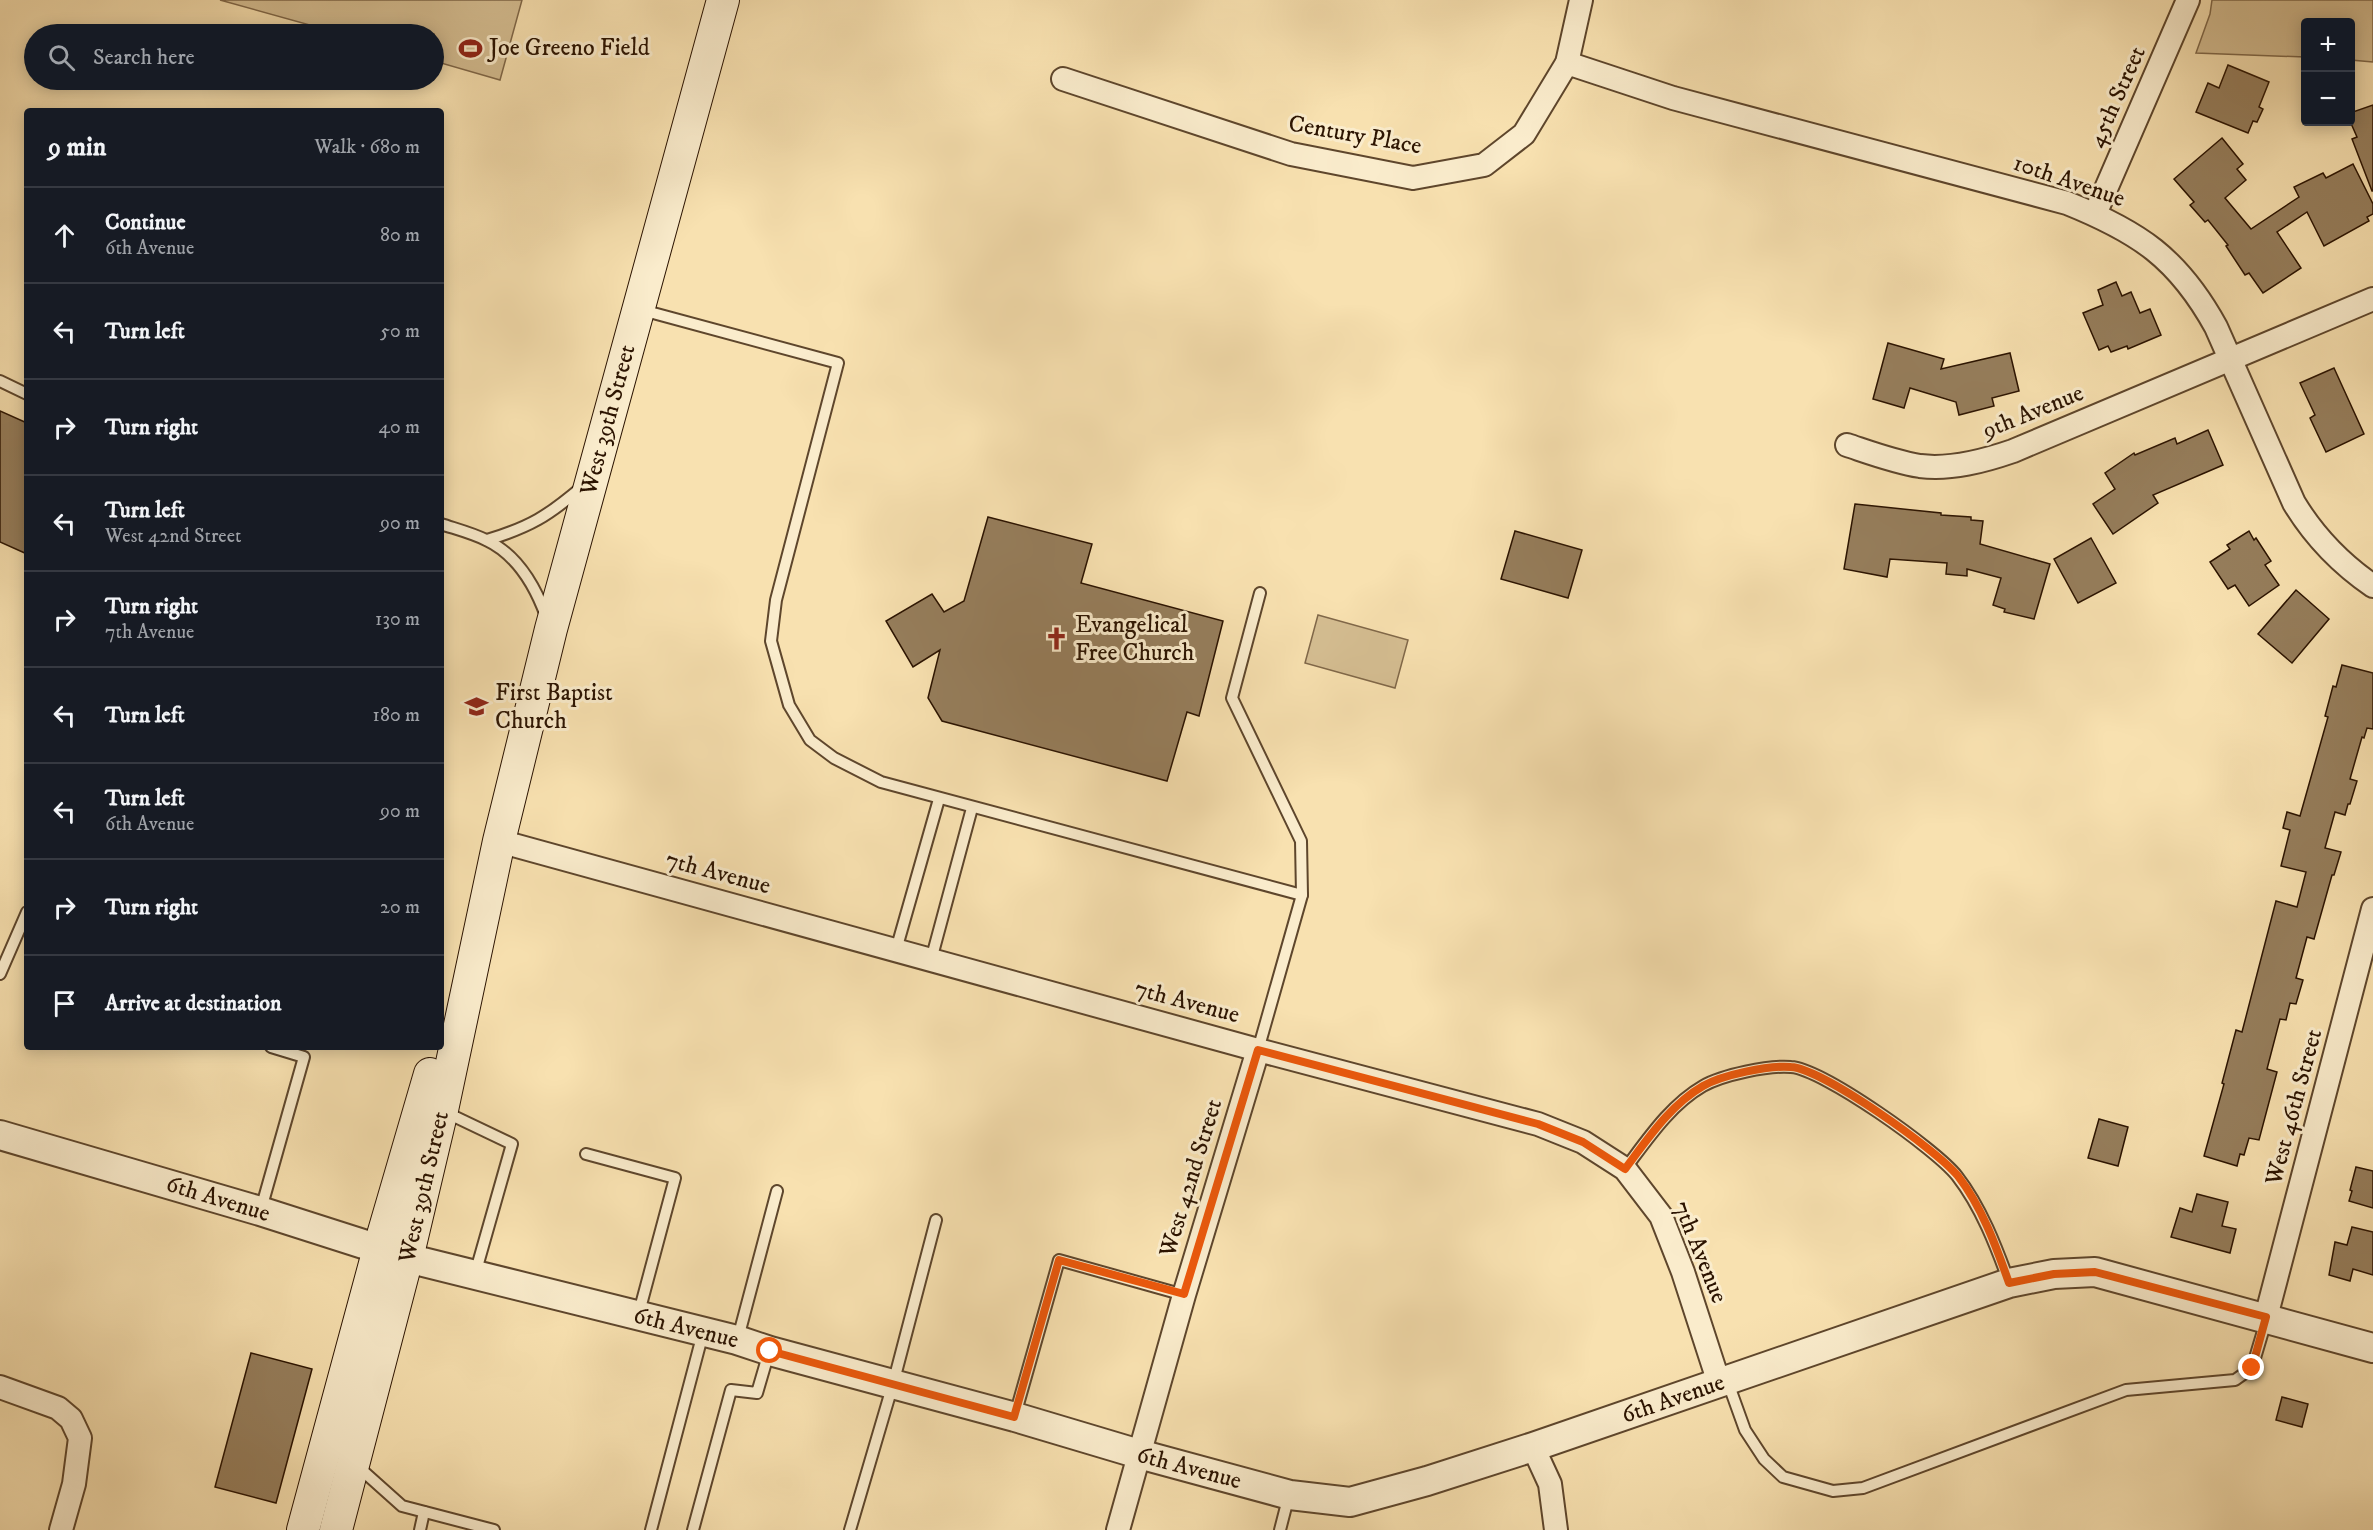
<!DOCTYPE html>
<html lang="en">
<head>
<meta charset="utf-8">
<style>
  body { margin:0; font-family:"IM FELL DW Pica",serif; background:#20242c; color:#f1f3f6 }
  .controls { position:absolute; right:18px; top:18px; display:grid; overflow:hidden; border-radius:6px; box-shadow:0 3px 15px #0003 }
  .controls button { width:54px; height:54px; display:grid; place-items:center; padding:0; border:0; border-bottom:2px solid #363941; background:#171b24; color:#f1f3f6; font:30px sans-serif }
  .stop { position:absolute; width:18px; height:18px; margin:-14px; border:4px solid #ea580c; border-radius:50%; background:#fff }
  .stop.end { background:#ea580c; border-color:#fff; box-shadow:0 2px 6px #0008 }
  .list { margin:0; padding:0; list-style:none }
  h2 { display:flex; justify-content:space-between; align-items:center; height:78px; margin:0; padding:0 24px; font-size:26px }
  h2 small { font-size:20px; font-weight:400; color:#9ea1a6 }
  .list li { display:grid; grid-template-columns:39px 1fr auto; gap:18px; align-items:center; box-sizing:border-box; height:96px; padding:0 24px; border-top:2px solid #363941 }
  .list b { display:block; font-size:22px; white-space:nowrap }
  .list p { margin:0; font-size:20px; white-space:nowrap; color:#9ea1a6 }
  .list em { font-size:20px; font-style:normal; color:#9ea1a6 }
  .icon { flex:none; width:33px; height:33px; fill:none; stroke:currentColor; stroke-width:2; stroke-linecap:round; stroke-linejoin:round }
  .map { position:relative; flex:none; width:2373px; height:1530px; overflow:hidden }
  .search { position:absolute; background:#171b24; box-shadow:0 3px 15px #0003; left:24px; top:24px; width:420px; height:66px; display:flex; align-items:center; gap:15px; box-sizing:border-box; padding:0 21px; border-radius:33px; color:#9ea1a6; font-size:22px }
  .panel { position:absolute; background:#171b24; box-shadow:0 3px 15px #0003; left:24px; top:108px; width:420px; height:942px; border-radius:6px }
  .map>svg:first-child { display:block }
</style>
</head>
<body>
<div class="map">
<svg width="2373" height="1530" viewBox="0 0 2373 1530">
  <rect width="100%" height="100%" fill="#f8e1b0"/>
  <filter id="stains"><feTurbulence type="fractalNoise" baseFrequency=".00333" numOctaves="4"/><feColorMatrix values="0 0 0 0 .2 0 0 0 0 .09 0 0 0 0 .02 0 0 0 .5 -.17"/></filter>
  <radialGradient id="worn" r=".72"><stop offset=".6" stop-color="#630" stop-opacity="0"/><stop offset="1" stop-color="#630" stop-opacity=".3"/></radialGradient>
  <g fill="#d5be92" stroke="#806849" stroke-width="1.5">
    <path d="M220,0H522L500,80L434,61V34H342Z"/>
    <path d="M2212,0H2373V62L2351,60L2350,22H2306L2305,57L2196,53L2210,14Z"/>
    <path d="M1318,615L1408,640L1395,688L1305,663Z"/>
  </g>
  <g fill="#967e5c" stroke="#2b1300" stroke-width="1.5">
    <path d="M2228,65L2269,82L2259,107L2263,109L2257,122L2253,121L2248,133L2196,112L2208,83L2219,88Z"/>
    <path d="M2373,105V191H2372L2352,139L2357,137L2350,121V113Z"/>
    <path d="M2222,138L2243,164L2237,169L2246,180L2225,198L2251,229L2299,197L2294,187L2323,173L2326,178L2353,164L2373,204V214L2367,217L2369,221L2324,246L2307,212L2277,232L2301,268L2263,293L2249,273L2245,275L2226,246L2228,245L2208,220L2205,222L2190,205L2194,202L2174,179Z"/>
    <path d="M2116,282L2122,296L2131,292L2140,313L2150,309L2161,335L2128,349L2127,346L2111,352L2108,346L2099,350L2083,313L2103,305L2098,290Z"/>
    <path d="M1888,343L1944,359L1941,369L2010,353L2019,391L1992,398L1994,406L1959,415L1956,402L1910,388L1904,408L1873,399Z"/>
    <path d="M2334,368L2364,434L2326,452L2310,418L2315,415L2300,383Z"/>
    <path d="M0,411L27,423V554L0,542Z"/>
    <path d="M2208,430L2223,465L2153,495L2158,503L2113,534L2093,504L2115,489L2105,473L2134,453L2135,455L2175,438L2177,444Z"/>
    <path d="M1855,504L1941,513V515L1971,517V520L1983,521L1980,544L2050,564L2034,619L2004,612L2005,609L1993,605L2001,578L1967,569V576L1946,574L1947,563L1890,559L1887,577L1844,569Z"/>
    <path d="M988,517L1092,544L1081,583L1223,621L1199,716L1187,712L1167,781L942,721L928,698L940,650L913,667L886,621L932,594L944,612L964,601Z"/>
    <path d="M1515,531L1582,550L1568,598L1501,579Z"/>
    <path d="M2249,531L2254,540L2256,538L2271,561L2265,565L2279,585L2249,606L2235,585L2228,589L2210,562L2230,549L2227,545Z"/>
    <path d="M2091,538L2116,583L2078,603L2054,559Z"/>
    <path d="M2296,590L2329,619L2292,663L2258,634Z"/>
    <path d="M2342,665L2373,673V729L2367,728L2364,738L2362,737L2350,779L2357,781L2350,804H2348L2345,815L2335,812L2325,848L2341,852L2334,875H2332L2314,939L2307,937L2296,978L2303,980L2296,1004L2290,1003L2286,1020L2280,1019L2267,1069L2277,1072L2259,1140L2249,1138L2244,1155L2240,1154L2237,1166L2204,1156L2224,1084L2222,1083L2236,1030L2242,1032L2276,901L2297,907L2306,872L2281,866L2290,830L2283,828L2287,812L2300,816L2328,717L2325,716L2333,686L2336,687Z"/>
    <path d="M2099,1119L2128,1127L2118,1166L2088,1158Z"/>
    <path d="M2356,1167L2373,1171V1208L2349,1201L2352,1191L2350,1190Z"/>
    <path d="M2197,1194L2228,1202L2222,1226L2236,1229L2230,1253L2171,1237L2180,1208L2192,1212Z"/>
    <path d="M2352,1227L2373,1232V1275L2353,1269L2350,1281L2329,1275L2335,1242L2347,1245Z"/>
    <path d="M251,1353L312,1369L276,1503L215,1487Z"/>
    <path d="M2282,1397L2308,1404L2302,1427L2276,1420Z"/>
  </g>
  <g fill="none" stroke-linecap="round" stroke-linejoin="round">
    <defs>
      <g id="service">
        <path d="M642,310L838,363L776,600L771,641L789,705L810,740L834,758L881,782L1302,895"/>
        <path d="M0,381L27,394"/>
        <path d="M441,524C456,529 472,533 486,540C516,554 535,586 546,616"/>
        <path d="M487,540C530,527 548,516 582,487"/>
        <path d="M896,950L939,799"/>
        <path d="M931,960L972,808"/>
        <path d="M0,974L27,912"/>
        <path d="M1258,1050L1302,895L1301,841L1232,698L1260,593"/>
        <path d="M445,1112L512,1144L475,1274"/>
        <path d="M586,1154L675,1178L638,1316"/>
        <path d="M1625,1169C1647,1140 1670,1105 1703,1086C1722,1075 1769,1065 1791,1067C1823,1069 1937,1150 1957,1176C1981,1207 1996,1246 2009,1282"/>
        <path d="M261,1209L304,1057L271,1047"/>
        <path d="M738,1338L777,1191"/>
        <path d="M1727,1380L1745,1430L1764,1459L1783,1477L1833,1491L1863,1488L2126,1390L2235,1380L2252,1368L2266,1321"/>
        <path d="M1015,1415L1059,1260L1184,1295"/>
        <path d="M356,1468L364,1472L402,1506L494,1530"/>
        <path d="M420,1530L424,1512"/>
        <path d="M651,1530L703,1333"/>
        <path d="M693,1530L731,1390L757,1393L769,1352"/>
        <path d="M850,1530L893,1384L936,1220"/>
        <path d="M1280,1530L1289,1495"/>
      </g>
      <g id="minor">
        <path d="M1567,63L1673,98L2067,203C2139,232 2178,258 2216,327L2294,503C2314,536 2341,564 2373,586"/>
        <path d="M1063,79L1291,154L1413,178L1484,165L1524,134L1567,63L1581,0"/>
        <path d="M2095,214L2188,0"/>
        <path d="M1847,445C1871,453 1895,462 1920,466C1951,470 1984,461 2013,451L2373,299"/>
        <path d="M499,841L1258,1050L1538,1124L1583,1142L1625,1169L1661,1216L1683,1272L1719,1383"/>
        <path d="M2266,1317L2373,909"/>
        <path d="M0,1387L58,1408L71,1419L80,1438L74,1484L61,1530"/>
        <path d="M1533,1447L1550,1484L1556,1530"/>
        <path d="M1118,1530L1184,1295L1258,1050"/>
      </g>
      <path id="tertiary" d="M0,1135L260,1211L407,1258L737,1340L770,1351L1015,1417L1139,1454L1290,1495L1350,1502L1427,1481L1533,1447L2009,1283L2054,1274L2095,1272L2373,1348"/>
      <g id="secondary">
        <path d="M303,1530L379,1249L430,1074"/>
        <path d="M336,1530L407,1258L442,1110L499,841L551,629L723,0"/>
      </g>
    </defs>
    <use href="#service" stroke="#5e462c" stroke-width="14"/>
    <use href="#minor" stroke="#5e462c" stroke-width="26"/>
    <use href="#tertiary" stroke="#5e462c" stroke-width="32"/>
    <use href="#secondary" stroke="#2b1300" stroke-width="34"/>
    <use href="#service" stroke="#faeccc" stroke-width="10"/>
    <use href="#minor" stroke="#faeccc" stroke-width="22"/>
    <use href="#tertiary" stroke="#faeccc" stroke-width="28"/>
    <use href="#secondary" stroke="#faeccc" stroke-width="32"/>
  </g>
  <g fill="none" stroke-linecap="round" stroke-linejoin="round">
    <path stroke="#ea580c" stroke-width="8" d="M770,1351L1014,1417L1059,1260L1184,1294L1258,1050L1538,1124L1583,1142L1625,1169C1647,1140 1670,1105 1703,1086C1722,1075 1769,1065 1791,1067C1823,1069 1937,1150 1958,1176C1982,1207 1996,1246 2009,1283L2054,1274L2095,1272L2266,1317L2252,1368"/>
  </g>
  <defs>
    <symbol id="stadium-bare" viewBox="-9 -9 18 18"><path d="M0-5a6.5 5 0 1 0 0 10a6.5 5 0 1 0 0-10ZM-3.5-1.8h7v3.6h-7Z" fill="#8f2418" stroke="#faeccc" stroke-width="2.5" paint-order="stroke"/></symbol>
    <symbol id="church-bare" viewBox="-9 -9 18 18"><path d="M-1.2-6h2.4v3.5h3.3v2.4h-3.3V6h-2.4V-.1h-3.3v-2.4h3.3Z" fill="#8f2418" stroke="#faeccc" stroke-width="2.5" paint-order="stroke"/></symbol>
    <symbol id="school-bare" viewBox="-9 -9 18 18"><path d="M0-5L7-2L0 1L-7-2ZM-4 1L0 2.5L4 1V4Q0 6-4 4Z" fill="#8f2418" stroke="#faeccc" stroke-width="2.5" paint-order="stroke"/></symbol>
  </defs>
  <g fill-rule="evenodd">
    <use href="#stadium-bare" x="454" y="32" width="33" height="33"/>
    <use href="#church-bare" x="1040" y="622" width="33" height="33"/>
    <use href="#school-bare" x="460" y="690" width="33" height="33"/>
  </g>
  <g text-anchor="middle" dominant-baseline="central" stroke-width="6" stroke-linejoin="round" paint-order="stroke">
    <g font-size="24" fill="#2b1300" stroke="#faeccc" text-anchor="start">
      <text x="489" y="48">Joe Greeno Field</text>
      <text x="1075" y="625">Evangelical<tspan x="1075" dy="28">Free Church</tspan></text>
      <text x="495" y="693">First Baptist<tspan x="495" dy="28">Church</tspan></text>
    </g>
    <g font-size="24" fill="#2b1300" stroke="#faeccc">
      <text transform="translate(2117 97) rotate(-66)">45th Street</text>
      <text transform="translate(1355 135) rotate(10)">Century Place</text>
      <text transform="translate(2069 181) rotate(19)">10th Avenue</text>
      <text transform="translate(2033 412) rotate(-22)">9th Avenue</text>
      <text transform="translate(608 420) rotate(-75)">West 39th Street</text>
      <text transform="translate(718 873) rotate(15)">7th Avenue</text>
      <text transform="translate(1187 1002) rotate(15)">7th Avenue</text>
      <text transform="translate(2294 1107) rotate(-75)">West 46th Street</text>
      <text transform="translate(1191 1178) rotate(-73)">West 42nd Street</text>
      <text transform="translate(424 1187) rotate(-77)">West 39th Street</text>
      <text transform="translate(218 1199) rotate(17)">6th Avenue</text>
      <text transform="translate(1700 1252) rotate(68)">7th Avenue</text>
      <text transform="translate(686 1328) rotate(14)">6th Avenue</text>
      <text transform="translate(1673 1399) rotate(-19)">6th Avenue</text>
      <text transform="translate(1189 1468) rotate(15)">6th Avenue</text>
    </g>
  </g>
  <rect width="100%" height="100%" filter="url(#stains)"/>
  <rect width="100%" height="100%" fill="url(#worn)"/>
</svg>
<div class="controls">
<button>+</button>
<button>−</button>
</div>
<div class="stop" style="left:770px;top:1351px"></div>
<div class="stop end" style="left:2252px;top:1368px"></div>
<div class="search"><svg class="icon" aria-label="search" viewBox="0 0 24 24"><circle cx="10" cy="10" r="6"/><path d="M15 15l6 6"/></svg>Search here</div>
<section class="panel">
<h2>9 min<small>Walk · 680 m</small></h2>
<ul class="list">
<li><svg class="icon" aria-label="ahead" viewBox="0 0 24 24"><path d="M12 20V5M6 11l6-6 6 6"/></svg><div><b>Continue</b><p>6th Avenue</p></div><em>80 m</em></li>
<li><svg class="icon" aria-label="left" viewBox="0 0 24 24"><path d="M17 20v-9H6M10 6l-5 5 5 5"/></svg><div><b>Turn left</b></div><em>50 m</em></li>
<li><svg class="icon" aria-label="right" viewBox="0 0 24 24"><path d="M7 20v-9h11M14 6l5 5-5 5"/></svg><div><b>Turn right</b></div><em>40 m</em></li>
<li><svg class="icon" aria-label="left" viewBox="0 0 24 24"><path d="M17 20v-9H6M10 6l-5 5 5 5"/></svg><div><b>Turn left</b><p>West 42nd Street</p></div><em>90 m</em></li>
<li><svg class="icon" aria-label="right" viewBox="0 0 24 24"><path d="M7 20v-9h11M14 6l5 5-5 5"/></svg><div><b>Turn right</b><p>7th Avenue</p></div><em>130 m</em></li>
<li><svg class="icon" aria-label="left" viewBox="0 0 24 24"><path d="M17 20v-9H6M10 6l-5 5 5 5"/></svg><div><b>Turn left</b></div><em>180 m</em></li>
<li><svg class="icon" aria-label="left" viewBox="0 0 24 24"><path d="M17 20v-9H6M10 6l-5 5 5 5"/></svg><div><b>Turn left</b><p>6th Avenue</p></div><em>90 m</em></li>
<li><svg class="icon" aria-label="right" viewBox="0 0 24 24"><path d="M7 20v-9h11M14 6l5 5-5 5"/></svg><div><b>Turn right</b></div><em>20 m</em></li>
<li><svg class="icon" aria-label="arrive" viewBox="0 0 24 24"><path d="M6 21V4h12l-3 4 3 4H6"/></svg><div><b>Arrive at destination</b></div></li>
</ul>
</section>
</div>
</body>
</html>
